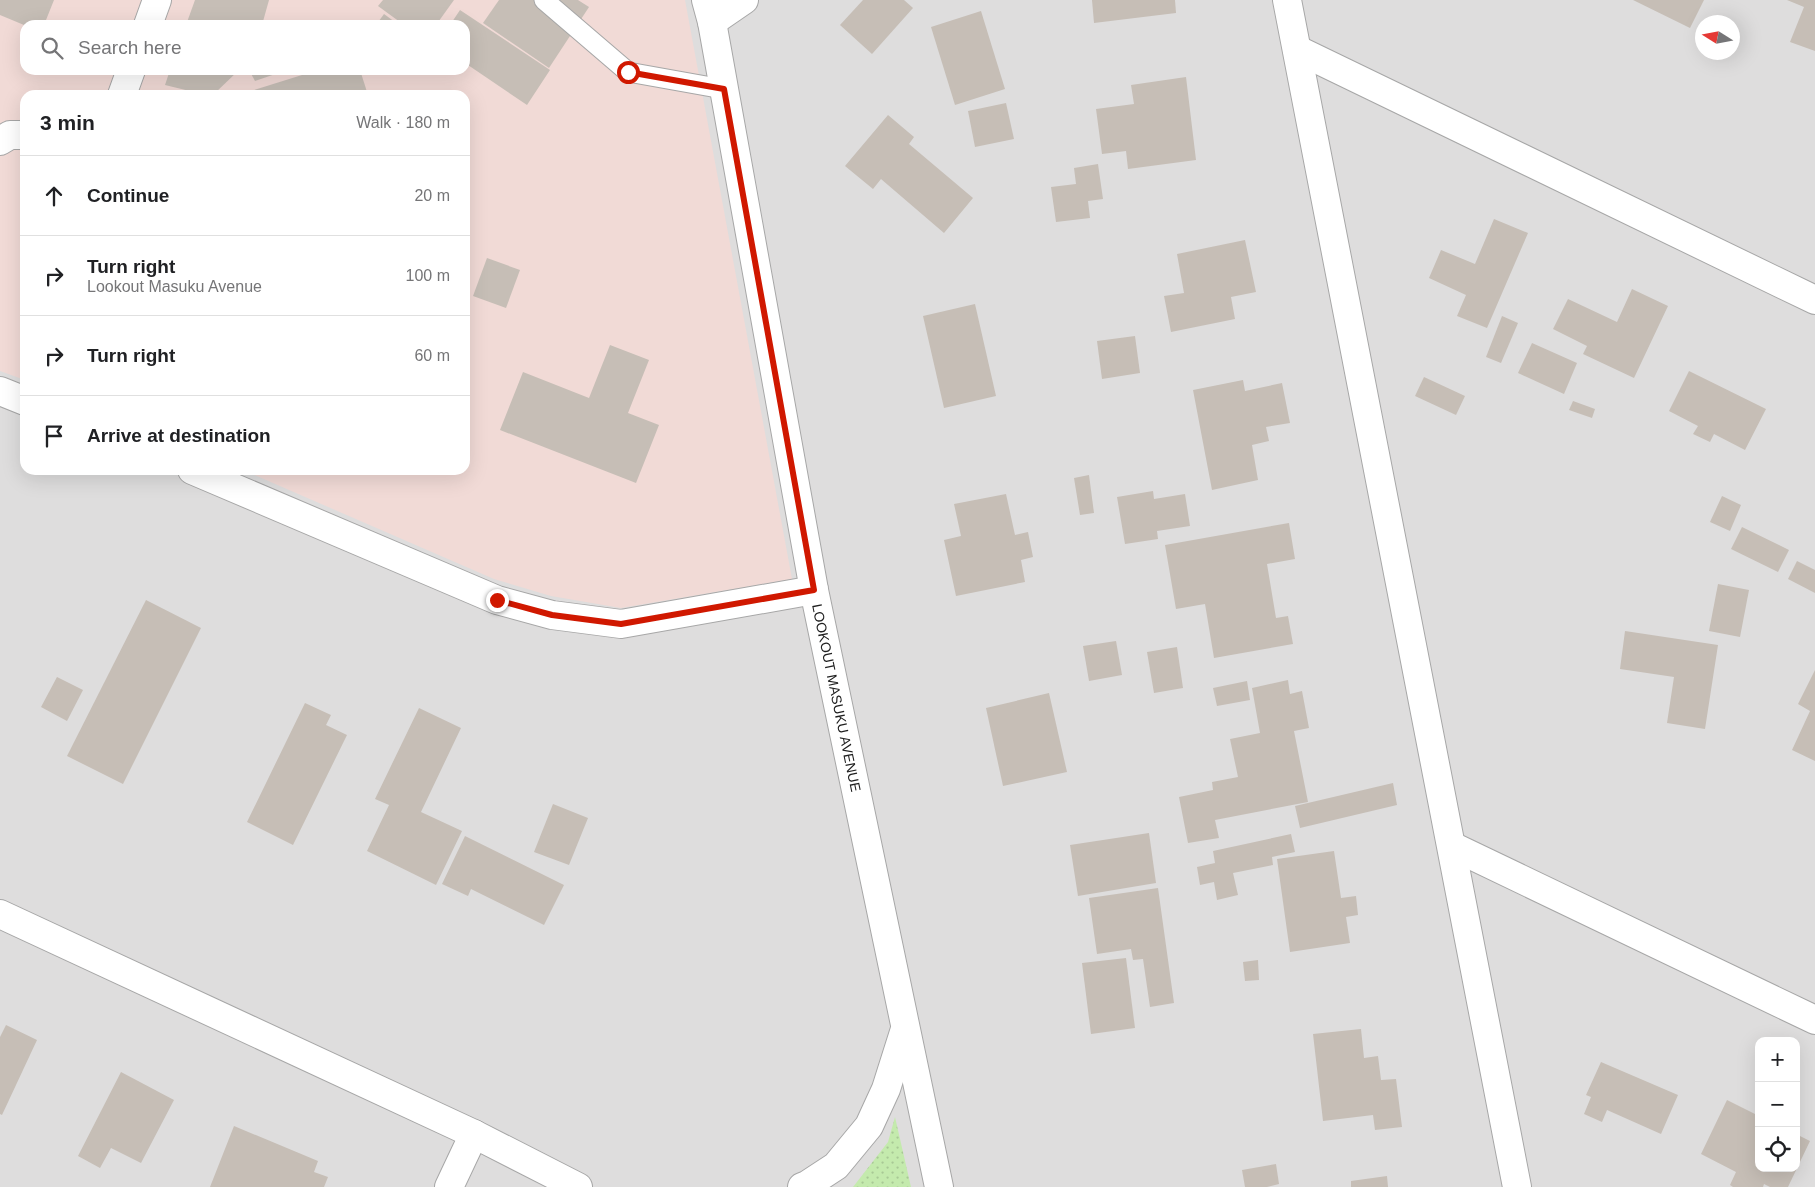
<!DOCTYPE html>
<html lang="en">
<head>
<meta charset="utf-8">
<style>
  body { margin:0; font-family:Helvetica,sans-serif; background:#f2f2f2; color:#202124 }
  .controls { position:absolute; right:15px; bottom:15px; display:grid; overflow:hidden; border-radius:10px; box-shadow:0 5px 20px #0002 }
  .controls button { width:45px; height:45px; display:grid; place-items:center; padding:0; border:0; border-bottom:1px solid #e0e0e0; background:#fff; color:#202124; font:25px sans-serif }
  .compass { position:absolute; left:1695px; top:15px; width:45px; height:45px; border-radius:50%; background:#fff; box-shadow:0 5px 20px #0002; rotate:281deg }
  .stop { position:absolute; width:15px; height:15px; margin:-11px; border:4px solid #d01800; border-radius:50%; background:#fff }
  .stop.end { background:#d01800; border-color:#fff; box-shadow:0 1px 5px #0008 }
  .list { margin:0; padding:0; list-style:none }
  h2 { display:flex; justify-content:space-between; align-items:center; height:65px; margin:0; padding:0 20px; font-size:21px }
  h2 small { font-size:16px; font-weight:400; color:#757577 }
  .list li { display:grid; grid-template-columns:32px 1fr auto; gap:15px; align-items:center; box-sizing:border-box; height:80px; padding:0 20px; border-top:1px solid #e0e0e0 }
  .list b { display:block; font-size:19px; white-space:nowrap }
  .list p { margin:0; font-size:16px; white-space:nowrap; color:#757577 }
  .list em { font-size:16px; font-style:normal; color:#757577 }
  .icon { flex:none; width:28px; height:28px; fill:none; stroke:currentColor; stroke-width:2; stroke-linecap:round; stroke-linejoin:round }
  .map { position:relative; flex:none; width:1815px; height:1187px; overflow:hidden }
  .search { position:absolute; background:#fff; box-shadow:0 5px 20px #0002; left:20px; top:20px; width:450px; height:55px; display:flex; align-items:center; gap:12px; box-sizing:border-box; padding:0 18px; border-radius:15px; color:#757577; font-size:19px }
  .panel { position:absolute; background:#fff; box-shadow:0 5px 20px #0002; left:20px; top:90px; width:450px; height:385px; border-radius:15px }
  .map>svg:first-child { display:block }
</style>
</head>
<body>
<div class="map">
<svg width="1815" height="1187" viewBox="0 0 1815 1187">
  <defs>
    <pattern id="grass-dots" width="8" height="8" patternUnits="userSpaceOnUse" patternTransform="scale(1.25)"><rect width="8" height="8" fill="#c4eaad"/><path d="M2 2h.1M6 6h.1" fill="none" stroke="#a8c895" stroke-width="1.8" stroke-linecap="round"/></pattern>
  </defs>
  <rect width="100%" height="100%" fill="#f1eee7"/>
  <path fill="#dedddd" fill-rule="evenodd" d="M0,0H1815V1187H0ZM1702,22H1732V52H1702ZM25,25H465V70H25ZM25,95H465V470H25ZM1759,1041H1796V1168H1759Z"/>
  <path fill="#f1dad6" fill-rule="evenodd" d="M0,0H685L792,579L621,608L551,596L494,579L243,470H465V95H25V380L0,371ZM25,25H465V70H25Z"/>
  <path fill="url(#grass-dots)" d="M895,1117L911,1187H853L888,1142Z"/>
  <g fill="#c6beb6">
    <path d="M0,0H54L44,25H24L0,15Z"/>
    <path d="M195,0H269L262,25H186Z"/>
    <path d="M383,0H454L436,25H404L378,6Z"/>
    <path d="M499,0H578L589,7L549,68L483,23Z"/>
    <path d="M863,0H904L913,8L872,54L840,25Z"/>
    <path d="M1092,0H1175L1176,13L1094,23Z"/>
    <path d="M1633,0H1704L1690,28Z"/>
    <path d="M1787,0H1815V51L1790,42L1804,7Z"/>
    <path d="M460,10L550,70L527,105L465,63V25H450Z"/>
    <path d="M981,11L1005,89L955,105L931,27Z"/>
    <path d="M384,14L399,25H376Z"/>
    <path d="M170,70H239L213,95H206L165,85Z"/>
    <path d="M249,70H287L255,81Z"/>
    <path d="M318,70H360L368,95H238Z"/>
    <path d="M1186,77L1196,160L1128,169L1126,151L1102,154L1096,109L1134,104L1131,85Z"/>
    <path d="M1006,103L1014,139L975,147L968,111Z"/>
    <path d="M888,115L914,137L909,144L973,198L944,233L881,179L873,189L845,166Z"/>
    <path d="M1098,164L1103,199L1088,201L1090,218L1056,222L1051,187L1076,184L1074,168Z"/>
    <path d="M1494,219L1528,233L1487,328L1457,316L1466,295L1429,278L1441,250L1475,264Z"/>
    <path d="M1245,240L1256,292L1231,297L1235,319L1171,332L1164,296L1184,293L1177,254Z"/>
    <path d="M487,258L520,270L506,308L473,296Z"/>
    <path d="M1632,289L1668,306L1634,378L1583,354L1587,346L1553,329L1568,299L1617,322Z"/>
    <path d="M975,304L996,396L944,408L923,316Z"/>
    <path d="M1502,316L1518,323L1501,363L1486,357Z"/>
    <path d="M1135,336L1140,373L1102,379L1097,341Z"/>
    <path d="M1532,343L1577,363L1564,394L1518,373Z"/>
    <path d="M610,345L649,360L628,413L659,425L636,483L500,430L523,372L589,398Z"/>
    <path d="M1689,371L1766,409L1745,450L1714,434L1710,442L1693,434L1698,426L1669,411Z"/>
    <path d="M1424,377L1465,396L1456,415L1415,396Z"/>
    <path d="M1243,380L1245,391L1282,383L1290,423L1266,427L1269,441L1252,445L1258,480L1212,490L1193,390Z"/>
    <path d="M1573,401L1595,409L1592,418L1569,410Z"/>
    <path d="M1089,475L1094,513L1080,515L1074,478Z"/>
    <path d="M1153,491L1154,499L1185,494L1190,526L1157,531L1158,539L1125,544L1117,497Z"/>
    <path d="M1006,494L1015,535L1028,532L1033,557L1021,560L1025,582L956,596L944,540L961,536L954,504Z"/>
    <path d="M1722,496L1741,505L1730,531L1710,522Z"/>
    <path d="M1289,523L1295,559L1267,564L1276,618L1288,616L1293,644L1214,658L1205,604L1176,609L1165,545Z"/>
    <path d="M1742,527L1789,550L1778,572L1731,549Z"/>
    <path d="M1797,561L1815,570V593L1788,579Z"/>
    <path d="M1718,584L1749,590L1740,637L1709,631Z"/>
    <path d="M146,600L201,628L123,784L67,756Z"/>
    <path d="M1625,631L1718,645L1705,729L1667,723L1674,677L1620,669Z"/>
    <path d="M1116,641L1122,675L1089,681L1083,646Z"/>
    <path d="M1177,647L1183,688L1154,693L1147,652Z"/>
    <path d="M1815,670V761L1792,750L1810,711L1798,704Z"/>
    <path d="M57,677L83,690L67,721L41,707Z"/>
    <path d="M1288,680L1290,694L1302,691L1309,728L1294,731L1308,802L1215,820L1219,838L1188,843L1179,797L1213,790L1212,782L1238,777L1230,739L1260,733L1252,688Z"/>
    <path d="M1247,681L1250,700L1217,706L1213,688Z"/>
    <path d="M1049,693L1067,772L1003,786L986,708Z"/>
    <path d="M305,703L331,715L326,725L347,735L293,845L247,822Z"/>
    <path d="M419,708L461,728L421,812L462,831L436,885L367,851L389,805L375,799Z"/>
    <path d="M1393,783L1397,805L1300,828L1295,806Z"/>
    <path d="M553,804L588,818L569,865L534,852Z"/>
    <path d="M1149,833L1156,883L1078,896L1070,845Z"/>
    <path d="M1291,834L1295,852L1272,857L1273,865L1233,873L1238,895L1217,900L1214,882L1200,885L1197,867L1215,863L1213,851Z"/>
    <path d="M465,836L564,885L544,925L471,889L468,896L442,884Z"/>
    <path d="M1334,851L1341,898L1356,896L1358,915L1346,917L1350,943L1290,952L1277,859Z"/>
    <path d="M1158,888L1174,1003L1150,1007L1143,959L1133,960L1131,949L1097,954L1089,898Z"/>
    <path d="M1126,958L1135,1028L1091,1034L1082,963Z"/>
    <path d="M1258,960L1259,980L1245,981L1243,962Z"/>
    <path d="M6,1025L37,1040L2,1115L0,1114V1037Z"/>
    <path d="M1361,1029L1364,1058L1378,1056L1381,1080L1396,1079L1402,1127L1375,1130L1373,1115L1323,1121L1313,1034Z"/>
    <path d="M1601,1062L1678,1095L1661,1134L1607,1110L1602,1122L1584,1114L1591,1097L1586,1095Z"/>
    <path d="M121,1072L174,1100L141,1163L111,1148L100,1168L78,1156Z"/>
    <path d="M1727,1100L1759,1116V1168H1796V1134L1810,1141L1788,1187H1770L1764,1184L1763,1187H1733L1730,1185L1736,1172L1701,1154Z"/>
    <path d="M234,1126L318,1161L314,1172L328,1177L324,1187H210Z"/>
    <path d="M1276,1164L1279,1184L1267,1187H1245L1242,1170Z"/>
    <path d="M1387,1176L1388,1187H1351V1181Z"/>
  </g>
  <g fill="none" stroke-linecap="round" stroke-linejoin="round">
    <defs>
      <path id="service" d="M544,0L628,72L723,89"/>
      <g id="minor">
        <path d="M1287,0L1517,1187"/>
        <path d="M712,22L744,0"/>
        <path d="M148,25L157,0"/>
        <path d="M1298,50L1815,300"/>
        <path d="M122,95L131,70"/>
        <path d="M0,141L10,135H25"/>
        <path d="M0,391L25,401"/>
        <path d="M192,470L497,600L552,615L621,624L814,590"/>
        <path d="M1452,846L1815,1020"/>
        <path d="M449,1187L474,1134"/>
      </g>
      <g id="tertiary">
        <path id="s1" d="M706,0L712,22L814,590L939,1187"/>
        <path d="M0,914L474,1134L578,1187"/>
        <path d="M802,1187L807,1185L836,1166L869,1126L886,1089L905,1029"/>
      </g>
    </defs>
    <use href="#service" stroke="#a7a7a7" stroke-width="21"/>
    <use href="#minor" stroke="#a7a7a7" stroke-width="30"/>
    <use href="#tertiary" stroke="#a7a7a7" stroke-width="30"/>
    <use href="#service" stroke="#fff" stroke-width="19"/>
    <use href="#minor" stroke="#fff" stroke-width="28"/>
    <use href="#tertiary" stroke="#fff" stroke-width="28"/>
  </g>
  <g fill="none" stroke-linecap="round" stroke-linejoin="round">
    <path stroke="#d01800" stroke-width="6" d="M497,600L552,615L621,624L814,590L724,89L628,72"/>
  </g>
  <g text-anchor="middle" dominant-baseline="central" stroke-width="5" stroke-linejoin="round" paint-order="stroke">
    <g font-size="14" fill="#202020" stroke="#fff">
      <text stroke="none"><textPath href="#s1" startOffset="710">LOOKOUT MASUKU AVENUE</textPath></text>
    </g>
  </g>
</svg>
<div class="controls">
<button>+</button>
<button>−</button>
<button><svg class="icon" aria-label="locate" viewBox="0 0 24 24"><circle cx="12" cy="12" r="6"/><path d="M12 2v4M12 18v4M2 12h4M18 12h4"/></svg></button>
</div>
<svg class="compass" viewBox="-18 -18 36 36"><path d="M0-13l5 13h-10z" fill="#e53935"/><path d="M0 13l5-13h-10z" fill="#757577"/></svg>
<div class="stop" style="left:628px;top:72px"></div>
<div class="stop end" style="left:497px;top:600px"></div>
<div class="search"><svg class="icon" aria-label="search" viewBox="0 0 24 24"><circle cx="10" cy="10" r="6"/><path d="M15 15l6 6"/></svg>Search here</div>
<section class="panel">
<h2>3 min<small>Walk · 180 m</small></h2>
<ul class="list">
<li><svg class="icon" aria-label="ahead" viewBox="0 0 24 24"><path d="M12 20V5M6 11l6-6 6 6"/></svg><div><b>Continue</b></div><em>20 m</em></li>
<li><svg class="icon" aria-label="right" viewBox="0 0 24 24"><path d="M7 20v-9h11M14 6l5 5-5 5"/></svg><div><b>Turn right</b><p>Lookout Masuku Avenue</p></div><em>100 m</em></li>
<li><svg class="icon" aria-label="right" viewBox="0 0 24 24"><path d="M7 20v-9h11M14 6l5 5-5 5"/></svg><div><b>Turn right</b></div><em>60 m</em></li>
<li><svg class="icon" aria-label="arrive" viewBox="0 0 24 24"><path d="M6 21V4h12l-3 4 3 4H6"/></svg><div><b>Arrive at destination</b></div></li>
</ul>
</section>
</div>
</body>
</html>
